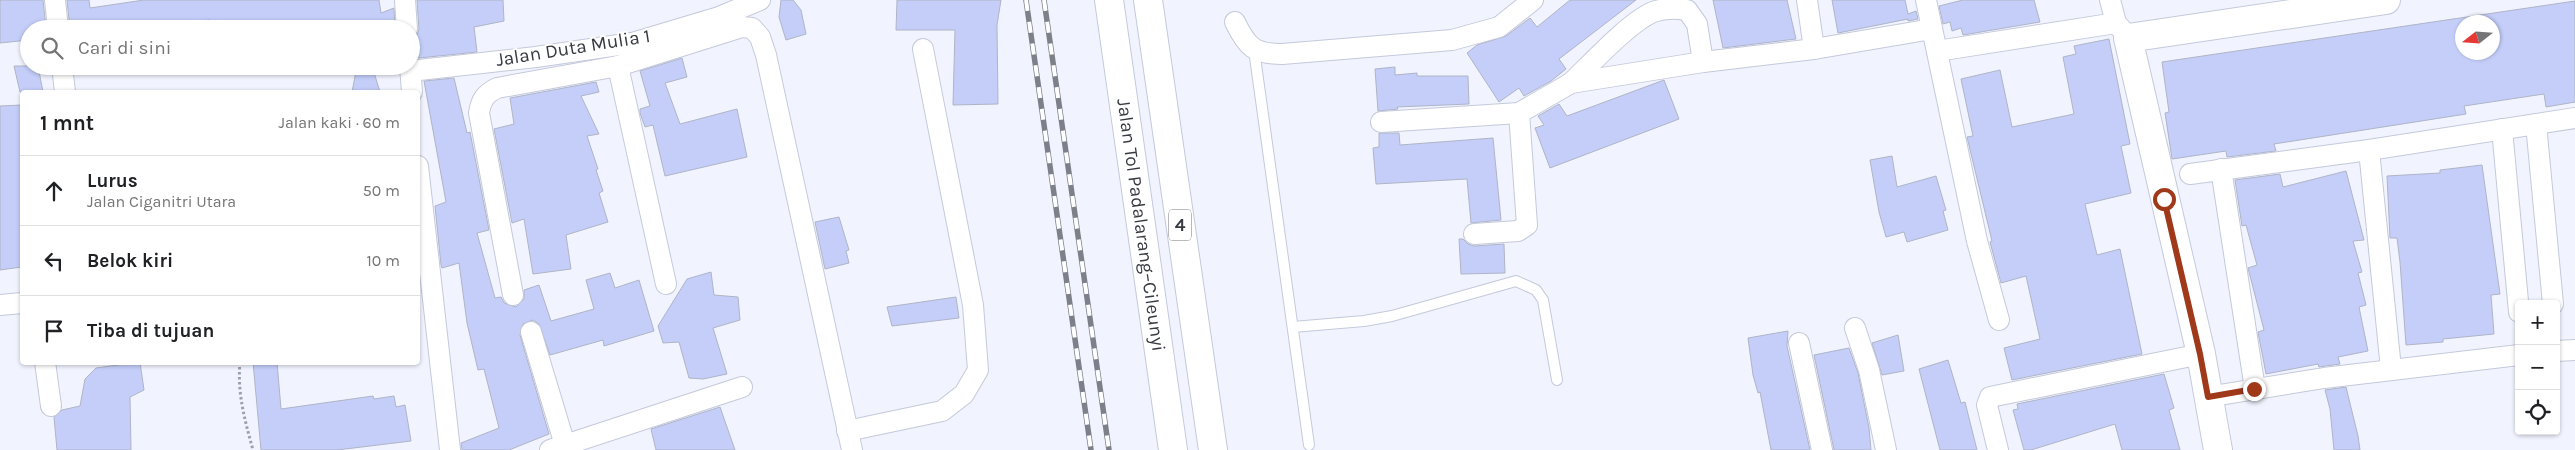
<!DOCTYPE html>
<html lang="id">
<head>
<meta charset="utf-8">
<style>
  body { margin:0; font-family:Karla,sans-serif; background:#f2f2f2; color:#202124 }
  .controls { position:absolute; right:15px; bottom:15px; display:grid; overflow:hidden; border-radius:5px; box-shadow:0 1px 4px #0004 }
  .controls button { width:45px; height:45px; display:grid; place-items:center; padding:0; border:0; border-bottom:1px solid #e0e0e0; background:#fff; color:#202124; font:25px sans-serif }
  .compass { position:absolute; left:2455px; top:15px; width:45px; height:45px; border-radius:50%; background:#fff; box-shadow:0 1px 4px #0004; rotate:253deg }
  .stop { position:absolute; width:15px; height:15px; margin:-11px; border:4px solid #a0381a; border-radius:50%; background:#fff }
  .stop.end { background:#a0381a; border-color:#fff; box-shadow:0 1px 5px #0008 }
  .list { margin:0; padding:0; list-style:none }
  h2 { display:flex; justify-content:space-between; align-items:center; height:65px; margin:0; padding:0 20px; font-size:21px }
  h2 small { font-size:16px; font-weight:400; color:#757577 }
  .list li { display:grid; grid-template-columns:32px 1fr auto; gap:15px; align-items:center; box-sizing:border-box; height:70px; padding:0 20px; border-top:1px solid #e0e0e0 }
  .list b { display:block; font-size:19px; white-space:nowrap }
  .list p { margin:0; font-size:16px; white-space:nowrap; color:#757577 }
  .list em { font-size:16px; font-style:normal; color:#757577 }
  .icon { flex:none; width:28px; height:28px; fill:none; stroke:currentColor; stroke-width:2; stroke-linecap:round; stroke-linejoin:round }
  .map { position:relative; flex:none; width:2575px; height:450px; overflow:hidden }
  .search { position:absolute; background:#fff; box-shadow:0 1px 4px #0004; left:20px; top:20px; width:400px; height:55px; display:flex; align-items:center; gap:12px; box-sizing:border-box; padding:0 18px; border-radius:28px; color:#757577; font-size:19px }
  .panel { position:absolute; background:#fff; box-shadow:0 1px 4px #0004; left:20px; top:90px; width:400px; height:275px; border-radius:5px }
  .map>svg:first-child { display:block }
</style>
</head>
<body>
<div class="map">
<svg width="2575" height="450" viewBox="0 0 2575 450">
  <rect width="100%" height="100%" fill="#f1f4ff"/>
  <g fill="#c4cef9" stroke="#afb4c6" fill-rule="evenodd">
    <path d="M0,0H43L46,29H29V40L0,43Z"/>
    <path d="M67,0H89L90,8L144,0H379L381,13L394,8L395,29H211L210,20L133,29H70Z"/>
    <path d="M417,0H503L504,21L474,27L477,52L419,58L411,54V40L417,35L419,29Z"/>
    <path d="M781,0H793L801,10L806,34L786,40L779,17Z"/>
    <path d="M897,0H1001L997,25L998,104L953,105L955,30H896Z"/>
    <path d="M1570,0H1636L1559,59L1566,69L1551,81L1524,96L1519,88L1499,102L1467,53L1477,45L1506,36L1530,18L1537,27Z"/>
    <path d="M1713,0H1787L1796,39L1723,48Z"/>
    <path d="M1832,0H1905L1908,14L1916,11L1918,19L1908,21V19L1838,33Z"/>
    <path d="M1963,0H2034L2040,22L1963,35L1961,28L1952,31L1950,22L1943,24L1939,6Z"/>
    <path d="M2575,1V102L2546,107L2544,94L2464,106L2466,114L2274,144L2276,151L2227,157L2226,151L2172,159L2165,113L2169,112L2162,62ZM2462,22H2492V52H2462Z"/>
    <path d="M2109,39L2130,144L2121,146L2131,193L2085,204L2097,255L2120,249L2142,354L2012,380L2004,348L2040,339L2026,276L2001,283L1990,242L1992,241L1967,137L1973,136L1961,79L2000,70L2012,127L2074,114L2063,57L2076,54L2074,46Z"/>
    <path d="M682,58L687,77L665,83L680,124L737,109L747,157L665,176L653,125L645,127L640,113V109L650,106L640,71Z"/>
    <path d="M14,66H38L43,92H20Z"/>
    <path d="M357,66H372L380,92H352Z"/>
    <path d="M1395,67V75L1417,73V76H1468L1469,104L1397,107L1398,109L1378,111L1375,69Z"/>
    <path d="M454,78L467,133L470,132L489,230L477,233L495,298L501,297L504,303L516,307L524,299V290L539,285L551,321L594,309L586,280L610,273L615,288L639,280L654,331L604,346L603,340L550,355L539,324L533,320L523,324L520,335L549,434L509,450H462L461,443L499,428L484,369L478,370L467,323L459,263L442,268L441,265L435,206L446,202L424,81Z"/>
    <path d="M1664,80L1679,119L1550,168L1535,128L1544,125L1538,116L1559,104L1567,116Z"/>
    <path d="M596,82L599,92L581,96L599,134L587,136L598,169L596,170L603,191L599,193L608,222L566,235L571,269L533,274L524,219L512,223L494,129L514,124L510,98Z"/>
    <path d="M22,105V267L0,270V106Z"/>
    <path d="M1379,133H1399L1400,145L1493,138L1501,220L1471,223L1467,179L1376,184L1373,148L1379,147Z"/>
    <path d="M1892,156L1897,187L1936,176L1946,210L1943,211L1948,230L1907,242L1904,232L1886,237L1879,212L1870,160Z"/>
    <path d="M2482,165L2500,294L2491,295L2494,334L2443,339V342L2406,345L2400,262L2397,238H2390L2387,176L2440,173V170Z"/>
    <path d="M2346,171L2364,240L2353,241L2362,272L2358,273L2366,305L2359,307L2368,351L2338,357L2340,364L2319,367L2318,364L2266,374L2258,332L2264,330L2248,268L2257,265L2246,225L2242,226L2235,180L2280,174L2283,187Z"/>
    <path d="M839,217L849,250L846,251L849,263L825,269L815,222Z"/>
    <path d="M1459,239H1463L1468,244L1474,246L1504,244L1505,273L1461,274Z"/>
    <path d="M711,272L714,295L738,297L740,320L713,328L727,374L703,379L689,378L679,342L663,343L658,326L687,279Z"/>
    <path d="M956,297L959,318L892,326L887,307Z"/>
    <path d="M1788,331L1787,346L1810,450H1771L1760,392L1758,393L1753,375L1748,338Z"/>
    <path d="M1898,335L1904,371L1882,375L1872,343Z"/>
    <path d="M1849,348L1858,373L1869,428L1871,450H1834L1814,355Z"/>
    <path d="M1948,360L1961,403L1965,402L1977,450H1940L1919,369Z"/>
    <path d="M140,362L144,390L130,397L131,450H57L54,417L62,410L80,406L85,379L96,368Z"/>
    <path d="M253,362H277L281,409L373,396L374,399L394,396L396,407L405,405L411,441L337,450H261Z"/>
    <path d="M2164,374L2174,408L2169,410L2180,450H2122L2115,424L2031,450H2024L2013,410L2018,409L2017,404Z"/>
    <path d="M2346,387L2358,436L2360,450H2334L2330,409L2325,390Z"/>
    <path d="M720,407L735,450H656L651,429Z"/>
  </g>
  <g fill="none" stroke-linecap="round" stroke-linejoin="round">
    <defs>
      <g id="lane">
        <path d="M1254,50L1309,445"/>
        <path d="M1293,327L1364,321L1392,316L1516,281L1536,290L1543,300L1557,380"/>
      </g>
      <g id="street">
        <path d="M55,0L58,29"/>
        <path d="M405,0L407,29"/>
        <path d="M1807,0L1814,49"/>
        <path d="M1926,0L1977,241L1999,320"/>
        <path d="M2110,0L2116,23L2124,32"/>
        <path d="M1235,22C1247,47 1254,54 1282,54L1452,40L1499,27L1533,0"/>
        <path d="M1937,51L2116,23"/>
        <path d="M62,66L65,92"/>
        <path d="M410,66L412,92"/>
        <path d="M618,66L666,284"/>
        <path d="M410,71L536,57L632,43L719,17L760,0"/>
        <path d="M1571,83C1591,64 1628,23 1653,12C1664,8 1675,8 1687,10L1697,24L1703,62"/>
        <path d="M1381,122L1519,113L1571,83L1703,62L1814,49L1932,29"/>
        <path d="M2536,124L2553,304"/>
        <path d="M2502,129L2519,312"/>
        <path d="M2369,150L2391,369"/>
        <path d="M418,166L450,450"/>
        <path d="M2221,169L2255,389"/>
        <path d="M2190,174L2369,150L2575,118"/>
        <path d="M1474,234L1518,231L1527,225L1519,113"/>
        <path d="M513,295L479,113C481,100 485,94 497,88L618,66L742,27L752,28L760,37L766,55L852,450"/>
        <path d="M0,305L22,303"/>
        <path d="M1855,328L1869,370L1886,450"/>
        <path d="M531,332L565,445"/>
        <path d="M1799,343L1822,450"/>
        <path d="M2556,351L2575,350"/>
        <path d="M45,362L51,406"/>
        <path d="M2207,397L2324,378L2519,355"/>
        <path d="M847,431L942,411L964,394L978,370L973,305L923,49"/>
        <path d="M550,450L742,387"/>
        <path d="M1998,450L1987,405L1990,397L2201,354"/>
      </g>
      <path id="secondary" d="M2218,450L2201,354L2128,38L2386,0"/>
      <g id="highway">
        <path d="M1109,0L1173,450"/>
        <path d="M1148,0L1213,450"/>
      </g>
    </defs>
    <use href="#lane" stroke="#c4c9db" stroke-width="12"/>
    <use href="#street" stroke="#c4c9db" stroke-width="22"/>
    <use href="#secondary" stroke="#c4c9db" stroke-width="30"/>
    <use href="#highway" stroke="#c4c9db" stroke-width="30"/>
    <path stroke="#9d9fa9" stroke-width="3" stroke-dasharray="2.5 2.5" stroke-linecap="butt" d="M240,362C237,393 245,421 253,450"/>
    <use href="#lane" stroke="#fff" stroke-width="10"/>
    <use href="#street" stroke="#fff" stroke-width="20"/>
    <use href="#secondary" stroke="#fff" stroke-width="28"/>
    <use href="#highway" stroke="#fff" stroke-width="28"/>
    <defs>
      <g id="rail">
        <path d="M1026,0L1091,450"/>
        <path d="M1044,0L1109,450"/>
      </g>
    </defs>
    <use href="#rail" stroke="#7d8089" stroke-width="5.5"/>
    <use href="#rail" stroke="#fff" stroke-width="4" stroke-dasharray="11" stroke-linecap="butt"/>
  </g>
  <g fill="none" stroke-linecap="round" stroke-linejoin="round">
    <path stroke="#a0381a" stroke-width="6" d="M2164,199L2200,354L2208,397L2254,389"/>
  </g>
  <g text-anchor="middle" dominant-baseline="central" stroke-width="4" stroke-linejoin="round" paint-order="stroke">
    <rect fill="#fff" stroke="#74757b" stroke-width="1" x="1169" y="209.5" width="22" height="31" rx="4"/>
    <g font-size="18" font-weight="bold" fill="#383a42">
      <text x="1180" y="225">4</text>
    </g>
    <g font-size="19" fill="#383a42" stroke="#fff">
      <text transform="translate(573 48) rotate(-9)">Jalan Duta Mulia 1</text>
      <text transform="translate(1141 225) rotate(82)">Jalan Tol Padalarang–Cileunyi</text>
    </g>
  </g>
</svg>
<div class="controls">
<button>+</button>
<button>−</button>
<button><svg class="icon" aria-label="locate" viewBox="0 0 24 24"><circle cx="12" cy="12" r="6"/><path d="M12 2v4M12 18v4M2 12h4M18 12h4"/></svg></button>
</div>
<svg class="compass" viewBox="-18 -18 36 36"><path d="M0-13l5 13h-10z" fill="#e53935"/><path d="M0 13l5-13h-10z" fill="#757577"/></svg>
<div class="stop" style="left:2164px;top:199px"></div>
<div class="stop end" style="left:2254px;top:389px"></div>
<div class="search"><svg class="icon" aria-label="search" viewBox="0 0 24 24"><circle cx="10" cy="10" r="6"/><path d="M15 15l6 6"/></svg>Cari di sini</div>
<section class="panel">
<h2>1 mnt<small>Jalan kaki · 60 m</small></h2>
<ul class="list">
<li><svg class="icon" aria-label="ahead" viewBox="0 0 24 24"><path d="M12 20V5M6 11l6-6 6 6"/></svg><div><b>Lurus</b><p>Jalan Ciganitri Utara</p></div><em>50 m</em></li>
<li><svg class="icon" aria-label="left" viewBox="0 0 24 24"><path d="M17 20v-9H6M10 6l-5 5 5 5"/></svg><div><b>Belok kiri</b></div><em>10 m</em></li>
<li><svg class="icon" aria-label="arrive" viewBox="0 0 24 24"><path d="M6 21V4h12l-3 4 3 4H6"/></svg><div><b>Tiba di tujuan</b></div></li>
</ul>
</section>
</div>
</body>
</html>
